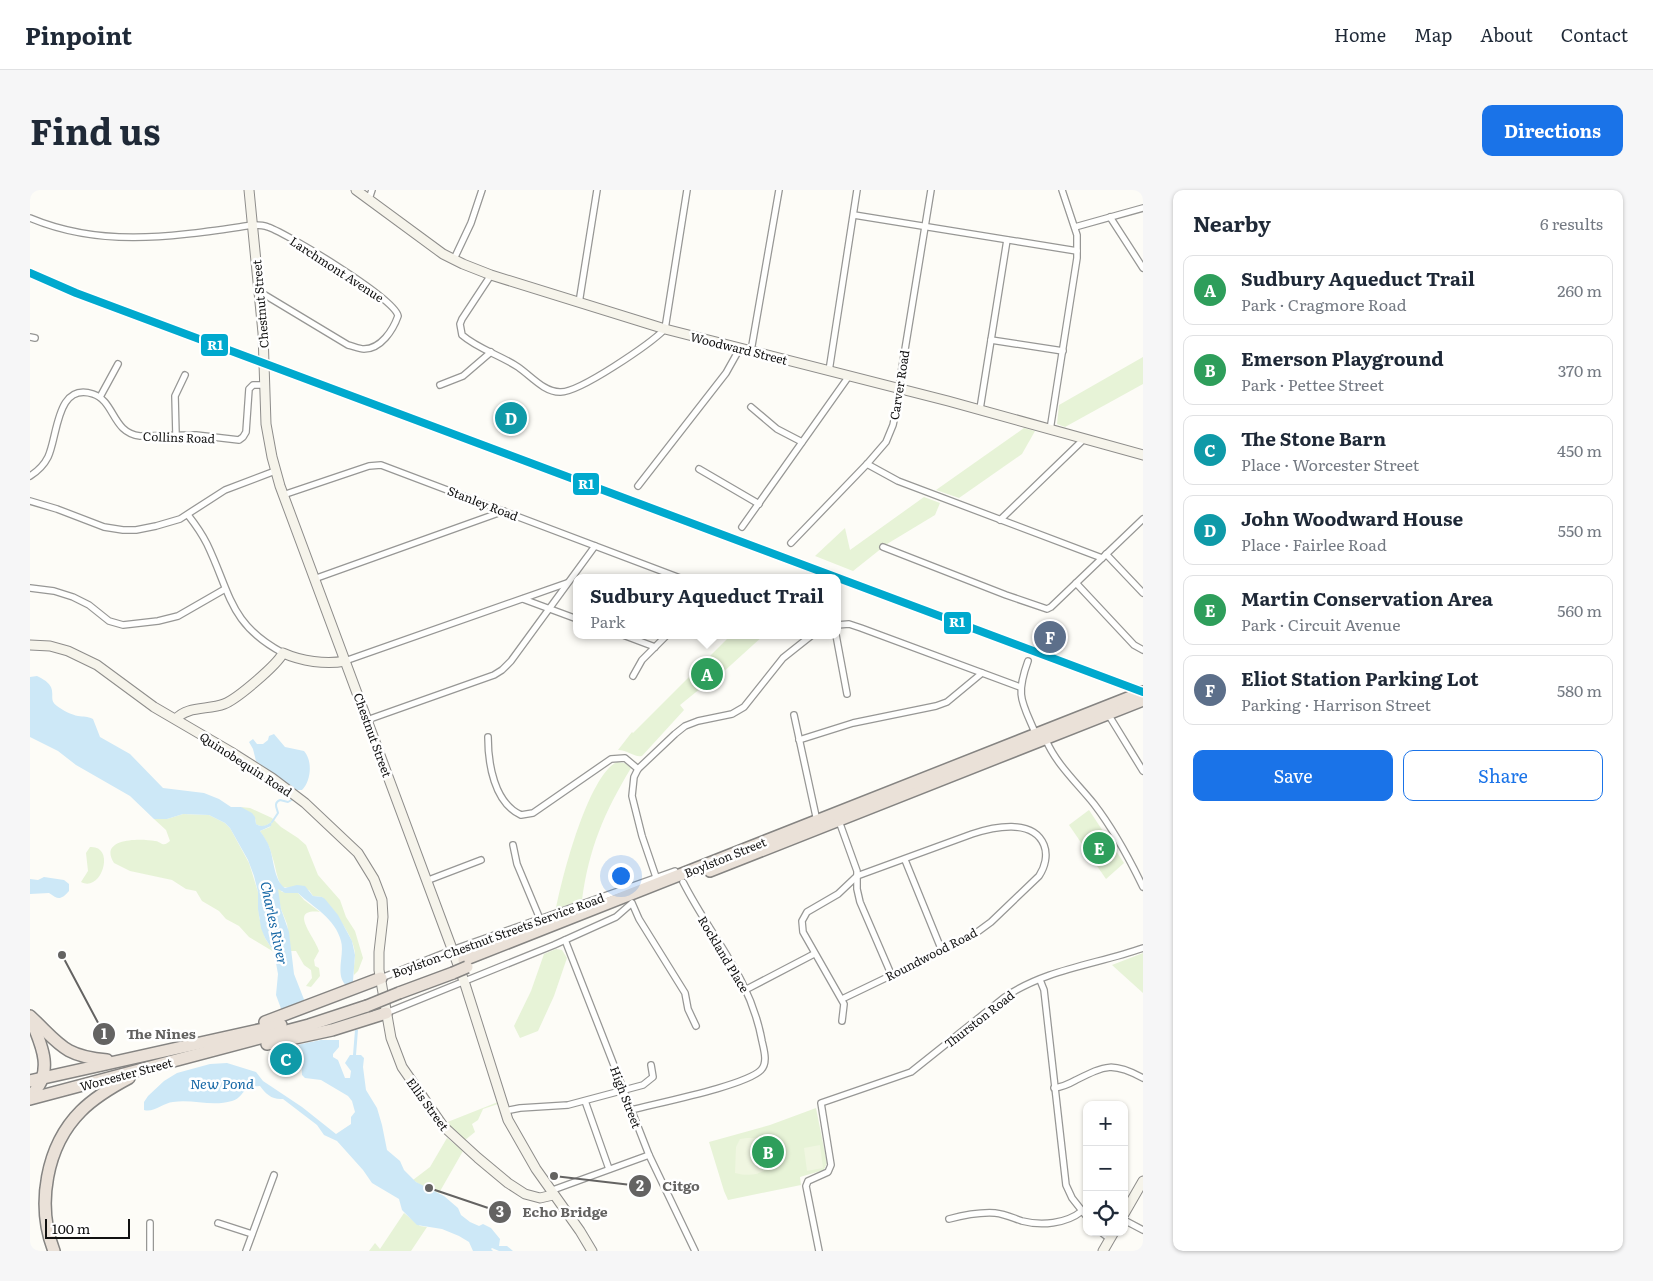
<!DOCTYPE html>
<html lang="en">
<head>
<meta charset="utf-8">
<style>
  body { margin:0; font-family:Literata,serif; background:#f6f6f7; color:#1f2937 }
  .controls { position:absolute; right:15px; bottom:15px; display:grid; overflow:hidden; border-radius:10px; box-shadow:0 1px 4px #0004 }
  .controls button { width:45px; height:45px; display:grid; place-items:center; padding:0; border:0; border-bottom:1px solid #e0e1e3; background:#fff; color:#1f2937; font:25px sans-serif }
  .scale { position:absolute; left:15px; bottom:12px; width:85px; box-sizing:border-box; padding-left:5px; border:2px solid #111; border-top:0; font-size:14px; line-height:18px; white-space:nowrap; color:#111; -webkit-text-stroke:4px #fff; paint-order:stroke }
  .you { position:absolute; left:590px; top:685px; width:18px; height:18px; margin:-12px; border:4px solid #fff; border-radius:50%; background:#1a73e8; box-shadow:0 0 0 8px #1a73e833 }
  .badge { display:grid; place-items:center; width:32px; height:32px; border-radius:50%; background:#1a73e8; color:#fff; font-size:16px; font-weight:700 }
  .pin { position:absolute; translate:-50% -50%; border:2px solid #fff; box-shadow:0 1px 5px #0006 }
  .popup { position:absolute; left:543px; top:384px; width:268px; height:65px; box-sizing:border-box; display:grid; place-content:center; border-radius:10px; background:#fff; filter:drop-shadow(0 1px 4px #0005); font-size:16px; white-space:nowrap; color:#747a83 }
  .popup b { font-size:19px; color:#1f2937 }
  .popup::after { content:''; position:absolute; left:50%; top:100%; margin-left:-10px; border:10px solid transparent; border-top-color:#fff }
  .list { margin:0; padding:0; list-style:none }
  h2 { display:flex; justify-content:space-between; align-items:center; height:65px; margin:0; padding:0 20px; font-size:21px }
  h2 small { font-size:16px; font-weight:400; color:#747a83 }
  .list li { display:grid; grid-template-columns:32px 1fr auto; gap:15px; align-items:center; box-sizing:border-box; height:70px; margin:0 10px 10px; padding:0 10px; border:1px solid #e0e1e3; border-radius:10px }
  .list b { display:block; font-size:19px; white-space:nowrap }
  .list p { margin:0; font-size:16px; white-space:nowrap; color:#747a83 }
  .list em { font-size:16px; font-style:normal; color:#747a83 }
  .actions { display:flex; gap:10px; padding:15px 20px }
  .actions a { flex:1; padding:11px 0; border:1px solid #1a73e8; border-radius:10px; text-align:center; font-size:18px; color:#1a73e8 }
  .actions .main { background:#1a73e8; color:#fff }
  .icon { flex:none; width:28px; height:28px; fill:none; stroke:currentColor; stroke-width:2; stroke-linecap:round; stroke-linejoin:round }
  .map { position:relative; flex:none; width:1113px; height:1061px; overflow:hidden; border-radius:10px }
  header { display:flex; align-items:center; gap:30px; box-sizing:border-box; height:70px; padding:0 25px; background:#fff; border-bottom:1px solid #e0e1e3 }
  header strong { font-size:24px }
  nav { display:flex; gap:28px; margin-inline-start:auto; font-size:18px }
  .intro { display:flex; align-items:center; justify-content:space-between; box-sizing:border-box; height:120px; padding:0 30px }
  h1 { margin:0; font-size:35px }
  .button { padding:12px 22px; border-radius:10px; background:#1a73e8; color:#fff; font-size:18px; font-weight:700 }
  main { display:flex; gap:30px; padding:0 30px }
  aside { flex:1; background:#fff; border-radius:10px; box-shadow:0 1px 4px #0004 }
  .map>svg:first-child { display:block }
</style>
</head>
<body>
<header>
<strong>Pinpoint</strong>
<nav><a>Home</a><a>Map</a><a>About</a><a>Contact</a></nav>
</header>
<div class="intro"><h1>Find us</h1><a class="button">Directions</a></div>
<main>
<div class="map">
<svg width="1113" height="1061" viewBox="0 0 1113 1061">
  <rect width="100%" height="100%" fill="#fdfcf7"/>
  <g fill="#e7f3d7">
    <path d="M1113,167V194L1035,237L1027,234L1029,215Z"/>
    <path d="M994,238L1005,241L992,264L929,308L906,300Z"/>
    <path d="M894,307L910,313L905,325L857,354L823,381L785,366L815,338L820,360Z"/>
    <path d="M701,445H734L680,494L671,498L650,515L654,520L612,566C605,568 598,560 588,560L602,542L603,543Z"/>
    <path d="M587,572L595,573L601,578C574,623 559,658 552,710L526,719C532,687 558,586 587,572Z"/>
    <path d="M211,617L220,618L242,628L251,637L268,648L276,655L288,685L310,710L316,727L325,741L333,768L328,781L324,785C323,778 325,772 325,765C325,746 303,721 292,707L283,706L279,700L252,697C246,687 246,677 242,666C240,656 235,649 230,641L240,637L242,631C237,636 232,638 226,634C225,621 218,624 211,617Z"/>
    <path d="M1059,620L1094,673L1076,689L1039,635Z"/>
    <path d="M153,624L179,625L195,633L200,638L219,673L228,702L229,727L235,748L244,762L219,747L209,736L196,729L189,721L172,711L166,701L156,699L142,690L100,681L84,673C68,648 110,648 125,651C128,651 130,653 132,654C136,655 137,653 140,651L136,640L124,629H137Z"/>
    <path d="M60,657C86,655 72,703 51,692L58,681L56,663Z"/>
    <path d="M249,698L252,702L268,703L274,710L290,722C257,718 285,747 289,761L284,770L285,776L289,778L290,786L281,797L276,796L282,788L281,780L274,775L266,761H261L257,734L251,719L247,701Z"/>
    <path d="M526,759L532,760L537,768L524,806L508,841L490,848L484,836L501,801L514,764Z"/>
    <path d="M1113,763V803L1082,775Z"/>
    <path d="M468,912V914L453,919L448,930L442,934L445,942L435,950L415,933Z"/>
    <path d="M786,918L797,973L794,980L770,987L771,995L698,1010L694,1001L679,952L740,935Z"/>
    <path d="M417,948L433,961L409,1003L392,996L383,990L400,977Z"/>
    <path d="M374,1023L390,1036L397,1037L381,1061H339L345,1053L350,1059Z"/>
  </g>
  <g fill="#f0f6e1">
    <path d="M717,948H740C749,977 732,990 705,983L706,957L710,949Z"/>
    <path d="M790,955L793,978L777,981L774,958Z"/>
  </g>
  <g fill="#cde8f7">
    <path d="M7,486C33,498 15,508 27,516C32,520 42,525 48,526C54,527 57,526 63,529L70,547L100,564L133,598L174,603L189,609L201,617H211L222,623L225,627L226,634C232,638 238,635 242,631L241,636L230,641C234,647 238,652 240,659C244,671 244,690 255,698L267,695L275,696L283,706L292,707L295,709L308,725L322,751L325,765L323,791L322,794L317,796C304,786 315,765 311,751C305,728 284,718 268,703H255L248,699L251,719L259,742L264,784L275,812L267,815L281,852L291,850H309V857L303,864V867L308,870L315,888H320L321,881L315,873L320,865H323L325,840H328L326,865H331L334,868L333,877L336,900L347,918L352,935L357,960L370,971L374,980L386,992L414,1006L428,1018L431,1025L440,1032L449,1036L453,1034L461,1038L470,1049L469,1056H477L483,1061H469L462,1058L461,1059L463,1061H443L439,1052L429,1046L412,1039L387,1035L372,1020L369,1009L342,993L333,980L307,951L294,945L287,935L253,909C242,910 236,904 230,896L219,897C212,902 210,909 202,911C182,917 163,909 143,912C133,913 124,923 114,920V912L118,906L134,891L147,883L180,874L197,873L226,882L233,891L272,917L306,944L321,934V927L325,922L322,911L318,906L291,890L275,888L272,885L271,865L266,859L246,805L248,784L244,762L235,748L231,738L228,719V702L224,686L218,670L200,638L195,633L179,625L153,624L137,629H124L100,606L46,575L28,561L0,547V487Z"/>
    <path d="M244,544L255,557L274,561C283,571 281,591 272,600H266L226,571L223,559L219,552L223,549L227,554H233L238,550L239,546Z"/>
    <path d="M14,687L34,690L39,694V701C30,711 28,709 19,703L0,704V689L8,690Z"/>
  </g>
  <path fill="#fdfcf7" d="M270,816L285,851L263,856L250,821Z"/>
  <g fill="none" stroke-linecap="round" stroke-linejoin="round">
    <path stroke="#cde8f7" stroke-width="2" d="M242,632L248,623C247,618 243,613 250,610L258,612L263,609"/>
    <defs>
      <g id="street">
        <path d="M339,9L342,0"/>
        <path d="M824,25L1047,61"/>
        <path d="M1080,27L1113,78"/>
        <path d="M0,28C74,59 146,46 223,35C228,35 233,35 238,37C258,44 366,109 368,126C363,140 351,159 334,159C329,159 323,156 318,155L230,102"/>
        <path d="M1045,37L1113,18"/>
        <path d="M424,69L441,33L452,0"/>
        <path d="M461,85L432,129L430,134L432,145C448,159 470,165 488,177C501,186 514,202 530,202C549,203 620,154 635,139L657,0"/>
        <path d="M549,113L567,0"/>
        <path d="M0,147L5,148"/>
        <path d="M961,150L1033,161"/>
        <path d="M721,161L749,0"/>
        <path d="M799,181L827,0"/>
        <path d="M410,195L433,186L461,162"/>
        <path d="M70,207L88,174"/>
        <path d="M721,217L747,239L772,252"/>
        <path d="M950,219L977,50"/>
        <path d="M1020,240L1047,68V45L1032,0"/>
        <path d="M146,245L145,206L155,185"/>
        <path d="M837,274L868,291L1072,368"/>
        <path d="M669,279L729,314"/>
        <path d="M0,286C8,281 14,275 18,267C28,246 26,192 63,204C85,211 82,243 110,246L166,245L209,250L213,247L216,242L219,199L223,195H234"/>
        <path d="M608,296L696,183L710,158"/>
        <path d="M253,305L339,276L351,275L650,388"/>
        <path d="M0,311L27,319L74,337L93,340H106L126,336L150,329L195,300L245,281"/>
        <path d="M158,325C165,334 172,344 177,354C201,404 199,434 253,463"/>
        <path d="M970,330L1054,249"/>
        <path d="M712,337L819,186"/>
        <path d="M761,353L837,274L856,252L863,235L869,207L870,190L901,0"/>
        <path d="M853,357L976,405L1017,419L1021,417L1113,329"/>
        <path d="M1076,364L1113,403"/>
        <path d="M284,389L474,321"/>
        <path d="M1046,393L1104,455L1113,460"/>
        <path d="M0,398L24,401L43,407L59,415L79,431L93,435L128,431L148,426L195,399"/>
        <path d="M493,409L547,429"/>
        <path d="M807,435L819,434L831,438L990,497"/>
        <path d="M593,445L625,457"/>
        <path d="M806,445L817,504"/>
        <path d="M315,471L537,393"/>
        <path d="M998,471C985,507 992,511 1006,545"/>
        <path d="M603,486L612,470L637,445"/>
        <path d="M1078,524L1113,581"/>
        <path d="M764,525L787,631"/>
        <path d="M337,530L464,485L472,480L481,471L565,356"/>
        <path d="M458,547C458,573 464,613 491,625L503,623L581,569L595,568L608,579"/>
        <path d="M769,550L823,533L906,516L917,512L952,483"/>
        <path d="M1016,550C1026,574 1048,594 1064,614C1084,640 1099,668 1113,697"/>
        <path d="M809,631L827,681V699L830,712L861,784"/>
        <path d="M483,655L487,674L510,729"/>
        <path d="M875,670L912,761"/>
        <path d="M626,687L612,646L602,606L604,587L608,579L645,544L655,536L668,531L702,524L714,517L753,468L782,445"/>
        <path d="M396,691L451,670"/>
        <path d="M535,750L619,965L665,1061"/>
        <path d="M351,788L422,760L645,681"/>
        <path d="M1010,790L1014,800L1036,995L1042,1008L1057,1027"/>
        <path d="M717,799L784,764"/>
        <path d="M812,809L912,761L946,743L961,732L1009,686C1015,677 1018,665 1014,655C1003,628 963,637 942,644L827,686L808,704L777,722L772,731L773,742L814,814L812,831"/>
        <path d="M356,823L524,755L586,727L602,713L609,729L655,803L658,819L666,836"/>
        <path d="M1024,898C1032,897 1039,894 1046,890C1076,875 1083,872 1113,888"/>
        <path d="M555,911L579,979"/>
        <path d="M601,920C627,913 715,896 731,880C738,873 734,860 732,851C720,786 682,749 653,692"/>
        <path d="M475,921L490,918L538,915L613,895L623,887L621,875"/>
        <path d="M520,1001L619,965"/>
        <path d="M919,1029C934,1025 949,1022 965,1023C975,1024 983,1028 992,1031C1011,1036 1036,1034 1052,1021"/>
        <path d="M1094,1030L1113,1040"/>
        <path d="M120,1033V1061"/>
        <path d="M188,1033L222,1044"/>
        <path d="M1071,1042L1080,1049"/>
        <path d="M216,1061L244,985"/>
        <path d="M789,1061L776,996L778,991L798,982L801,975L791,913L881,882L975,807C1016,779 1068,774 1113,758"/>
      </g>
      <g id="secondary">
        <path d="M219,0L233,143L236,234L242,267L250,296L434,791L478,930L506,979L550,1041L562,1061"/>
        <path d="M326,0L413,64L433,74L461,85L635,139L918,211L1113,265"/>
        <path d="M0,455L20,456L38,461L67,475L124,517L201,562L242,588L275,613L328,663L344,689L352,710L353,727L349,762V780L361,848L372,877L413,936L448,968L478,993L495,1004L510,1008L523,1005"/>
        <path d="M146,529C157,516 178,520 194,514C207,509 247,475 253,463C271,471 296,475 315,471"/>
        <path d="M1094,1024L1113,991"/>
        <path d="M1073,1061L1084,1042"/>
      </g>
      <g id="highway">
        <path d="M680,681L1113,510"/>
        <path d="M434,770L1113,502"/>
        <path d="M369,803L423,783"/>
        <path d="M0,826C30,854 33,866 77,870"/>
        <path d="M235,832L351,788"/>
        <path d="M237,854L302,840L356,823"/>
        <path d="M0,891L251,835"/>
        <path d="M0,906C25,884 12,855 1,830"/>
        <path d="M0,909L279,835L337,816"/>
        <path d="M24,1061C6,1015 16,956 51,921C65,907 82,897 99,888"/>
      </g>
    </defs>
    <use href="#street" stroke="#979795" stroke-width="8"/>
    <use href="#secondary" stroke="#8e8d8b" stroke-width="11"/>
    <use href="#highway" stroke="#858482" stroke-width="14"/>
    <use href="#street" stroke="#fffffe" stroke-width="5.5"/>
    <use href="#secondary" stroke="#f6f4eb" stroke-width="9"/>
    <use href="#highway" stroke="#eae1d8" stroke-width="11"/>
    <defs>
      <g id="highway-bridge">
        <path d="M423,783L437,777"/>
        <path d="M337,816L369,803"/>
      </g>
    </defs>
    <use href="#highway-bridge" stroke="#858482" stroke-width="14" stroke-linecap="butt"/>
    <use href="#highway-bridge" stroke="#eae1d8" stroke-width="11"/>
    <defs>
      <path id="rail-1" d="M0,83L46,103L1113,502"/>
    </defs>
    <use href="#rail-1" stroke="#fff" stroke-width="11"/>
    <use href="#rail-1" stroke="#00a9ce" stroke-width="8"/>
  </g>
  <g text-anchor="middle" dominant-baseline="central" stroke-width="5" stroke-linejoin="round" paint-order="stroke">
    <g font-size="12" fill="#111" stroke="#fff">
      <text transform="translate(307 79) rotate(33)">Larchmont Avenue</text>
      <text transform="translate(230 114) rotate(-95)">Chestnut Street</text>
      <text transform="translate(709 158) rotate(14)">Woodward Street</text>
      <text transform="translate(869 195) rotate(-81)">Carver Road</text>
      <text transform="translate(149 247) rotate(2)">Collins Road</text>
      <text transform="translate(453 313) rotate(21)">Stanley Road</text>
      <text transform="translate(343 545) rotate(70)">Chestnut Street</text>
      <text transform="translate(216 574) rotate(33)">Quinobequin Road</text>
      <text transform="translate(695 667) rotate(-22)">Boylston Street</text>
      <text transform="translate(468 745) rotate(-20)">Boylston-Chestnut Streets Service Road</text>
      <text transform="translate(694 764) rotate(59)">Rockland Place</text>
      <text transform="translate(901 764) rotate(-27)">Roundwood Road</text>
      <text transform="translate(949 829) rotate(-38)">Thurston Road</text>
      <text transform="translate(96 884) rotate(-15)">Worcester Street</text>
      <text transform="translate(596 907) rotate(69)">High Street</text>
      <text transform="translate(398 914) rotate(54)">Ellis Street</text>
    </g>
    <g font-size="14" font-style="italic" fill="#1768a6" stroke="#fff">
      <text transform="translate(245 733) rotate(78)">Charles River</text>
      <text x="192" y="893">New Pond</text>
    </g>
  </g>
  <path fill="none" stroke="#646362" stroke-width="2" d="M32 765L74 844M524 986L610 996M399 998L470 1022"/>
  <g fill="#646362" stroke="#fff" stroke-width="2">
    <circle cx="32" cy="765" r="5"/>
    <circle cx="524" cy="986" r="5"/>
    <circle cx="399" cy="998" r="5"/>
    <circle cx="74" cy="844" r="12"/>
    <circle cx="610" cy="996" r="12"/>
    <circle cx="470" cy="1022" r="12"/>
  </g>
  <g font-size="15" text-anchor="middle" font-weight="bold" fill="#fff">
    <text x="74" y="849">1</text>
    <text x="610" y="1001">2</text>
    <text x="470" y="1027">3</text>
  </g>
  <g font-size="14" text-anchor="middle" font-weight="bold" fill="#646362" stroke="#fff" stroke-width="5" stroke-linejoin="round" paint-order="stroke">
    <text x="131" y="849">The Nines</text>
    <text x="651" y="1001">Citgo</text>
    <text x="535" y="1027">Echo Bridge</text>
  </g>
  <g stroke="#fff" stroke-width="2">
    <rect x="170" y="143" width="29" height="24" rx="5" fill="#00a9ce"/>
    <rect x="542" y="282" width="28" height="24" rx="5" fill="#00a9ce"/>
    <rect x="913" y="421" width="29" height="24" rx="5" fill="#00a9ce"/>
  </g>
  <g font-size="14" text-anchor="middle" font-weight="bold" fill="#fff">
    <text x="185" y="160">R1</text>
    <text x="556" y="299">R1</text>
    <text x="927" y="437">R1</text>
  </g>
</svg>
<div class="controls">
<button>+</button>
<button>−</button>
<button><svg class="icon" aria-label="locate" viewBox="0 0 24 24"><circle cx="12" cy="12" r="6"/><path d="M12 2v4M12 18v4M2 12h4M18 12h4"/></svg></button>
</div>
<div class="scale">100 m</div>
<div class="you"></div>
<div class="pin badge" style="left:677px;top:484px;background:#2e9e5b">A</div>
<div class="popup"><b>Sudbury Aqueduct Trail</b>Park</div>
<div class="pin badge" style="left:738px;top:962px;background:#2e9e5b">B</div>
<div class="pin badge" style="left:256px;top:869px;background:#0f9aa8">C</div>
<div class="pin badge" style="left:481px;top:228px;background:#0f9aa8">D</div>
<div class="pin badge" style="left:1069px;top:658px;background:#2e9e5b">E</div>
<div class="pin badge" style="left:1020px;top:447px;background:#5c6f8a">F</div>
</div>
<aside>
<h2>Nearby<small>6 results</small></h2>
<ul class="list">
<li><span class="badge" style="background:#2e9e5b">A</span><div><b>Sudbury Aqueduct Trail</b><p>Park · Cragmore Road</p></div><em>260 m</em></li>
<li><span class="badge" style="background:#2e9e5b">B</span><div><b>Emerson Playground</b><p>Park · Pettee Street</p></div><em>370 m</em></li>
<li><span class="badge" style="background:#0f9aa8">C</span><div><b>The Stone Barn</b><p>Place · Worcester Street</p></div><em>450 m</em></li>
<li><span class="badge" style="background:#0f9aa8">D</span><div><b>John Woodward House</b><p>Place · Fairlee Road</p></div><em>550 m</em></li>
<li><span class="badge" style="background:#2e9e5b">E</span><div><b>Martin Conservation Area</b><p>Park · Circuit Avenue</p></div><em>560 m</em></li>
<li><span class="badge" style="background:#5c6f8a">F</span><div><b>Eliot Station Parking Lot</b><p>Parking · Harrison Street</p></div><em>580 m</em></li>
</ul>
<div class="actions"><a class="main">Save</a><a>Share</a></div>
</aside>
</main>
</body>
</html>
